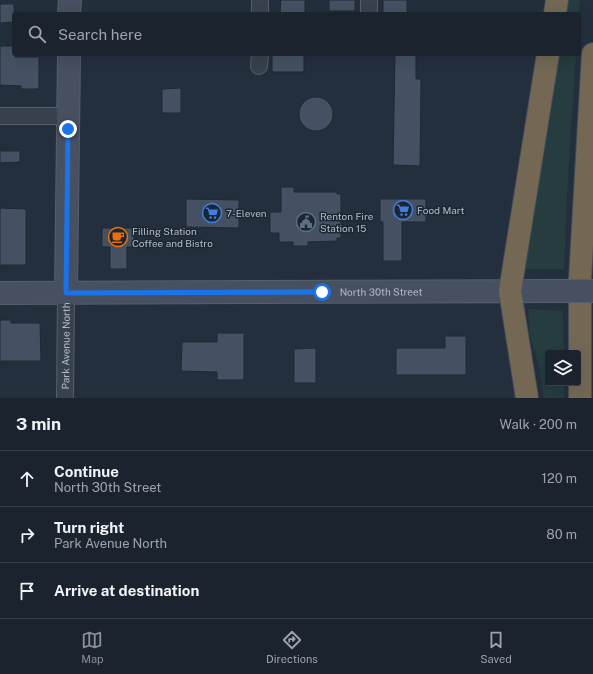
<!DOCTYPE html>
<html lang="en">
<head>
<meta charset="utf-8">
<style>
  body { margin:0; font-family:"Public Sans",sans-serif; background:#242b36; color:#f1f3f6 }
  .controls { position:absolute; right:12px; bottom:12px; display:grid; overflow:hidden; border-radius:4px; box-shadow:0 4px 16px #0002 }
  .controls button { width:36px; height:36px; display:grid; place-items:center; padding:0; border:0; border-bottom:1px solid #39404a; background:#1b232e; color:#f1f3f6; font:20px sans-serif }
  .stop { position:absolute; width:12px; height:12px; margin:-9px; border:3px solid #1a73e8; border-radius:50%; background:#fff }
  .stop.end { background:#1a73e8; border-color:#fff; box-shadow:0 1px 4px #0008 }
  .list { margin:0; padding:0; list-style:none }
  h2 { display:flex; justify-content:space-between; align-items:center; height:52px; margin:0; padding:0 16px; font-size:17px }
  h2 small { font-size:13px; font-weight:400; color:#a0a4aa }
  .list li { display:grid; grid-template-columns:26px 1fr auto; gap:12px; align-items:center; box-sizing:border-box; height:56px; padding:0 16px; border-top:1px solid #39404a }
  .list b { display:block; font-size:15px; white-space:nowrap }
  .list p { margin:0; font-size:13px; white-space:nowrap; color:#a0a4aa }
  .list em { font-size:13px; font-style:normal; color:#a0a4aa }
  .icon { flex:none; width:22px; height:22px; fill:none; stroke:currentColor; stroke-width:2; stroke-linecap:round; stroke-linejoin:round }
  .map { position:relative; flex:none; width:593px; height:398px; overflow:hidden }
  .search { position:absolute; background:#1b232e; box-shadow:0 4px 16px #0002; left:12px; right:12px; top:12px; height:44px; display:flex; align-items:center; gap:10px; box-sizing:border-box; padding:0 14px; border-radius:4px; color:#a0a4aa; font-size:15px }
  .sheet { height:220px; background:#1b232e }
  nav { display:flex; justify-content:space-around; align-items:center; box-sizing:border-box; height:56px; border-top:1px solid #39404a; background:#1b232e; font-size:11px; color:#a0a4aa }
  nav a { display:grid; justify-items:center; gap:2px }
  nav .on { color:#8c9099 }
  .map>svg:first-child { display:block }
</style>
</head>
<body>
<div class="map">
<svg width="593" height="398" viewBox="0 0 593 398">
  <rect width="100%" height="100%" fill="#242f3e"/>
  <g fill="#263c3f">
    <path d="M564,0H580L579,14H562Z"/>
    <path d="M556,54H576L568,176L564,269H525L523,266Z"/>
    <path d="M528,309L563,311L564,353H548V383H564V398H544L539,366L530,336Z"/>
  </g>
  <g fill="#455162" stroke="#1f2835">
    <path d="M281,0H305V14H280Z"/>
    <rect x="329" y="0" width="26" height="11"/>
    <rect x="383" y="0" width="24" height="13"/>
    <path d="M0,4H14V22L0,23Z"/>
    <path d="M0,46H14L15,57H39V89H21V86L0,85Z"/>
    <rect x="272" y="54" width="32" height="18"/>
    <path d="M395,54H416V79H421L420,166L393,165Z"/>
    <path d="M181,88V113H162V89Z"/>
    <circle cx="316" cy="114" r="17"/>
    <path d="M0,151H20V162L0,163Z"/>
    <path d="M281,187H294V192H337V194H341V238H337V241L308,242V246H293V242H279V233H270V212H281Z"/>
    <path d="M186,199L239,200V228L186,227Z"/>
    <path d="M380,199H426V222H402V261H383V222H380Z"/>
    <path d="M0,208L26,209V265H0Z"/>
    <path d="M102,228H134V247H127V269H110V247H102Z"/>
    <path d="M0,320H11V323H40L41,361H0Z"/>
    <path d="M217,333H244V380H217V372L181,371L182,342H217Z"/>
    <path d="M445,336H466V375H396V348H445Z"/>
    <path d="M316,348V383H294V349Z"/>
  </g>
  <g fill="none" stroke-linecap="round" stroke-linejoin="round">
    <defs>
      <g id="street">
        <path d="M369,0V14"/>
        <path d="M260,14V0"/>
        <path d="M259,66L260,54"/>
        <path d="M0,116H68"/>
        <path id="s1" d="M65,398L66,293"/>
      </g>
      <g id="secondary">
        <path d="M69,14L70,0"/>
        <path id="s2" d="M0,293L548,291"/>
        <path d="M66,293L69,54"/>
      </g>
      <g id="highway">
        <path d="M555,14L557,0"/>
        <path d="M527,398L510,291L548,54"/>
        <path d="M580,398V279L593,54"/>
      </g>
    </defs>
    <use href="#street" stroke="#565f6c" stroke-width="18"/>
    <use href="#secondary" stroke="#565f6c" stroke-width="24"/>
    <use href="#highway" stroke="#434c59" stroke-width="24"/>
    <use href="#street" stroke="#38414e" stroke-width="16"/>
    <use href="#secondary" stroke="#465061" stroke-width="22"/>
    <use href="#highway" stroke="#746855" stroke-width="22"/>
    <defs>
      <path id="secondary-bridge" d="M548,291H593"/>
    </defs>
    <use href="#secondary-bridge" stroke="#565f6c" stroke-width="24" stroke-linecap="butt"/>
    <use href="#secondary-bridge" stroke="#465061" stroke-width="22"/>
  </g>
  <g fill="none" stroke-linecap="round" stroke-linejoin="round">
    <path stroke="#1a73e8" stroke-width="5" d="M68,129L66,293L322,292"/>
  </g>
  <defs>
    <symbol id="supermarket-ring" viewBox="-11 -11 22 22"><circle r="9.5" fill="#1d2633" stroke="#3f7fe0" stroke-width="1.5"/><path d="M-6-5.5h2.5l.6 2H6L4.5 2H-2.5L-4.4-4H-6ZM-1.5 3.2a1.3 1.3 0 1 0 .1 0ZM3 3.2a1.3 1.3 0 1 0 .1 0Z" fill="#3f7fe0"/></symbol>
    <symbol id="civic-ring" viewBox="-11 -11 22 22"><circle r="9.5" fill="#1d2633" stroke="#5c6f8a" stroke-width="1.5"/><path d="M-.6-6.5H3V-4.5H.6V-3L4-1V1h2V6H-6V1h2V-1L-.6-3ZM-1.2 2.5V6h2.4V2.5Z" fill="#5c6f8a"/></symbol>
    <symbol id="cafe-ring" viewBox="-11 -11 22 22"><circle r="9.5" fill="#1d2633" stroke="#e8710a" stroke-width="1.5"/><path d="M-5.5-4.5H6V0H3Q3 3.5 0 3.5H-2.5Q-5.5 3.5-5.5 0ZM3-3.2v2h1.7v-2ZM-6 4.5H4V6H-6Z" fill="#e8710a"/></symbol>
  </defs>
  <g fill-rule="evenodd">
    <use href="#supermarket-ring" x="392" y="199" width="22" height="22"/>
    <use href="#supermarket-ring" x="201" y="202" width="22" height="22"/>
    <use href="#civic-ring" x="295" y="211" width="22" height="22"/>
    <use href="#cafe-ring" x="107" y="226" width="22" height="22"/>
  </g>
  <g text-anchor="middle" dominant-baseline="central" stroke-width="3" stroke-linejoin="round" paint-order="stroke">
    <g font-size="10" fill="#b4bcc9" stroke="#1d2633" text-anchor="start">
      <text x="417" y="210">Food Mart</text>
      <text x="226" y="213">7-Eleven</text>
      <text x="320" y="216">Renton Fire<tspan x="320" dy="12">Station 15</tspan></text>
      <text x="132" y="231">Filling Station<tspan x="132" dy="12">Coffee and Bistro</tspan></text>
    </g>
    <g font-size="10" fill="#b4bcc9" stroke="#1d2633">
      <text stroke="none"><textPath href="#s2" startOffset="381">North 30th Street</textPath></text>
      <text stroke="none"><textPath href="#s1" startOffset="52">Park Avenue North</textPath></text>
    </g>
  </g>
</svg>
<div class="controls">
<button><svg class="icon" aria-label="layers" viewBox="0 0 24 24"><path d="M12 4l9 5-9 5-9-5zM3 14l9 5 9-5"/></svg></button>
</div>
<div class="stop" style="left:322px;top:292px"></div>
<div class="stop end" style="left:68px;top:129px"></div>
<div class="search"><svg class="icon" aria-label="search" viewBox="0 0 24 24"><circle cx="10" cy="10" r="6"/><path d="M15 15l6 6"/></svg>Search here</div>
</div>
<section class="sheet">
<h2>3 min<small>Walk · 200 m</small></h2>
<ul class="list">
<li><svg class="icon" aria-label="ahead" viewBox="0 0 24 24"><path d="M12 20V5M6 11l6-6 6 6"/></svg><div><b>Continue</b><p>North 30th Street</p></div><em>120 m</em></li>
<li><svg class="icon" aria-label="right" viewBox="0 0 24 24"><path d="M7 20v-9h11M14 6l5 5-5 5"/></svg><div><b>Turn right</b><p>Park Avenue North</p></div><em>80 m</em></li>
<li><svg class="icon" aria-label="arrive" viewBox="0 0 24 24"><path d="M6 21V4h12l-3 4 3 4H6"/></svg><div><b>Arrive at destination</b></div></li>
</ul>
</section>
<nav>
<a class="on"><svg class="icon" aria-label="map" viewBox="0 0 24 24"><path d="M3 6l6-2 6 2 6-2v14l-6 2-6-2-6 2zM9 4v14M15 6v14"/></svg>Map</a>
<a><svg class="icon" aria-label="directions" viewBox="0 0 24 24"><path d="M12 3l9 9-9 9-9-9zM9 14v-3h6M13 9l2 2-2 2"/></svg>Directions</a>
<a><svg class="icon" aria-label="saved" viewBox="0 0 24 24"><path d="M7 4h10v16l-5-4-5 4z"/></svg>Saved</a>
</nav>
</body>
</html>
